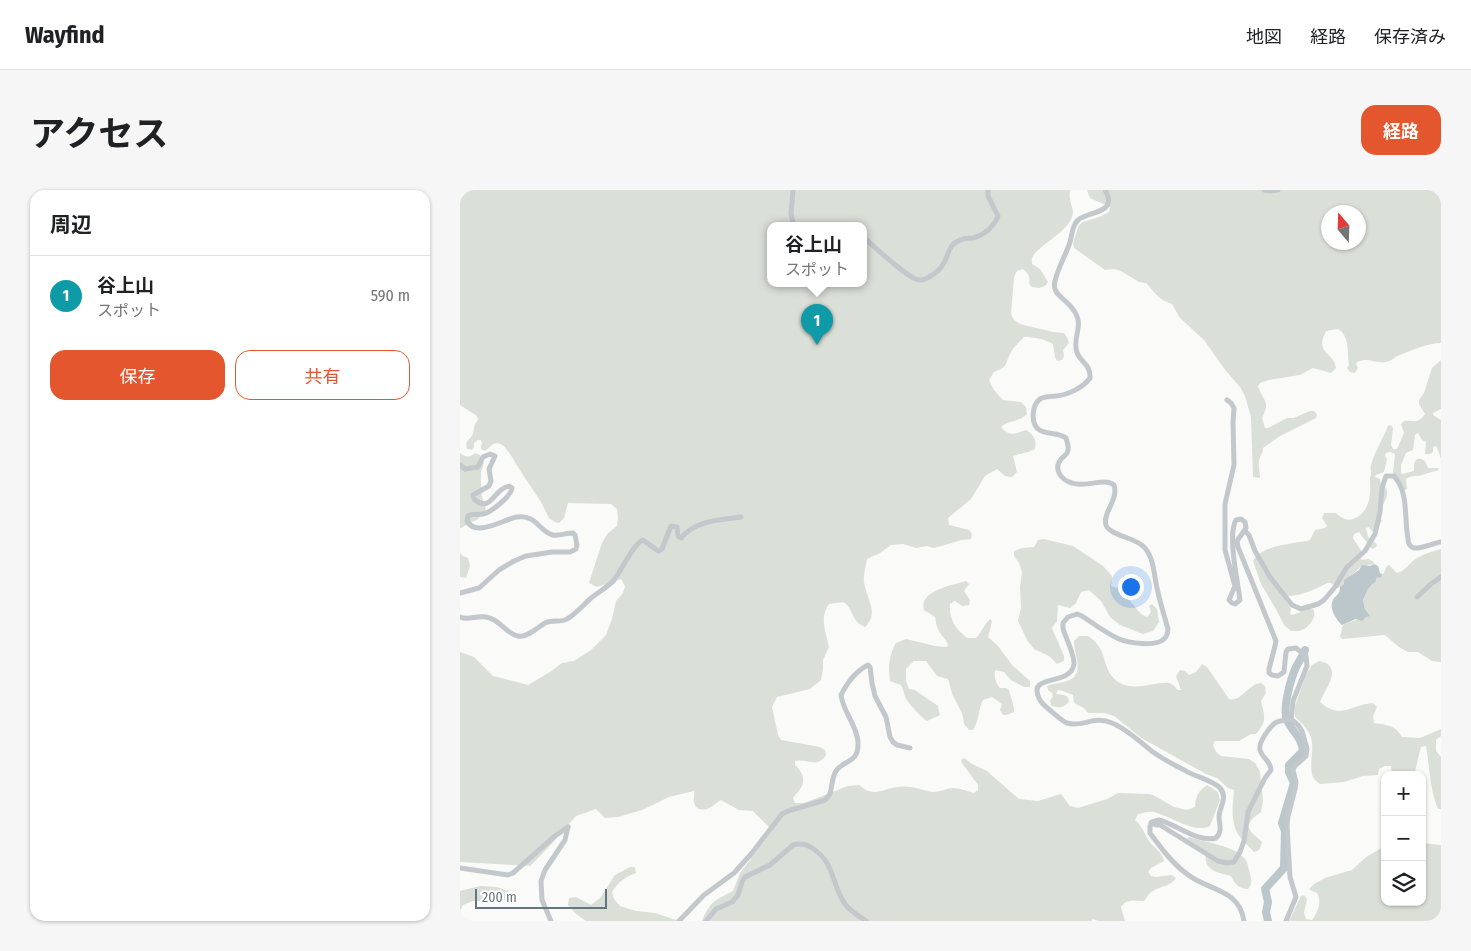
<!DOCTYPE html>
<html lang="ja">
<head>
<meta charset="utf-8">
<style>
  body { margin:0; font-family:"Fira Sans Condensed","Noto Sans JP",sans-serif; background:#f6f6f6; color:#202124 }
  .controls { position:absolute; right:15px; bottom:15px; display:grid; overflow:hidden; border-radius:10px; box-shadow:0 1px 4px #0004 }
  .controls button { width:45px; height:45px; display:grid; place-items:center; padding:0; border:0; border-bottom:1px solid #e0e0e0; background:#fff; color:#202124; font:25px sans-serif }
  .compass { position:absolute; left:861px; top:15px; width:45px; height:45px; border-radius:50%; background:#fff; box-shadow:0 1px 4px #0004; rotate:341deg }
  .scale { position:absolute; left:15px; bottom:12px; width:132px; box-sizing:border-box; padding-left:5px; border:2px solid #657683; border-top:0; font-size:14px; line-height:18px; white-space:nowrap; color:#657683; -webkit-text-stroke:4px #fff; paint-order:stroke }
  .you { position:absolute; left:670px; top:396px; width:18px; height:18px; margin:-12px; border:4px solid #fff; border-radius:50%; background:#1a73e8; box-shadow:0 0 0 8px #1a73e833 }
  .badge { display:grid; place-items:center; width:32px; height:32px; border-radius:50%; background:#e4572e; color:#fff; font-size:16px; font-weight:700 }
  .pin { position:absolute; translate:-50% -41px; filter:drop-shadow(0 1px 2px #0008) }
  .pin::after { content:''; position:absolute; top:26px; width:18px; height:15px; background:inherit; clip-path:polygon(0 0,100% 0,50% 100%) }
  .popup { position:absolute; left:307px; top:32px; width:100px; height:65px; box-sizing:border-box; display:grid; place-content:center; border-radius:10px; background:#fff; filter:drop-shadow(0 1px 4px #0005); font-size:16px; white-space:nowrap; color:#757577 }
  .popup b { font-size:19px; color:#202124 }
  .popup::after { content:''; position:absolute; left:50%; top:100%; margin-left:-10px; border:10px solid transparent; border-top-color:#fff }
  .list { margin:0; padding:0; list-style:none }
  h2 { display:flex; justify-content:space-between; align-items:center; height:65px; margin:0; padding:0 20px; font-size:21px }
  h2 small { font-size:16px; font-weight:400; color:#757577 }
  .list li { display:grid; grid-template-columns:32px 1fr auto; gap:15px; align-items:center; box-sizing:border-box; height:80px; padding:0 20px; border-top:1px solid #e0e0e0 }
  .list b { display:block; font-size:19px; white-space:nowrap }
  .list p { margin:0; font-size:16px; white-space:nowrap; color:#757577 }
  .list em { font-size:16px; font-style:normal; color:#757577 }
  .actions { display:flex; gap:10px; padding:15px 20px }
  .actions a { flex:1; padding:11px 0; border:1px solid #e4572e; border-radius:15px; text-align:center; font-size:18px; color:#e4572e }
  .actions .main { background:#e4572e; color:#fff }
  .icon { flex:none; width:28px; height:28px; fill:none; stroke:currentColor; stroke-width:2; stroke-linecap:round; stroke-linejoin:round }
  .map { position:relative; flex:none; width:981px; height:731px; overflow:hidden; border-radius:15px }
  header { display:flex; align-items:center; gap:30px; box-sizing:border-box; height:70px; padding:0 25px; background:#fff; border-bottom:1px solid #e0e0e0 }
  header strong { font-size:24px }
  nav { display:flex; gap:28px; margin-inline-start:auto; font-size:18px }
  .intro { display:flex; align-items:center; justify-content:space-between; box-sizing:border-box; height:120px; padding:0 30px }
  h1 { margin:0; font-size:35px }
  .button { padding:12px 22px; border-radius:15px; background:#e4572e; color:#fff; font-size:18px; font-weight:700 }
  main { display:flex; gap:30px; padding:0 30px }
  aside { flex:1; background:#fff; border-radius:15px; box-shadow:0 1px 4px #0004 }
  .map>svg:first-child { display:block }
</style>
</head>
<body>
<header>
<strong>Wayfind</strong>
<nav><a>地図</a><a>経路</a><a>保存済み</a></nav>
</header>
<div class="intro"><h1>アクセス</h1><a class="button">経路</a></div>
<main>
<aside>
<h2>周辺<small></small></h2>
<ul class="list">
<li><span class="badge" style="background:#0f9aa8">1</span><div><b>谷上山</b><p>スポット</p></div><em>590 m</em></li>
</ul>
<div class="actions"><a class="main">保存</a><a>共有</a></div>
</aside>
<div class="map">
<svg width="981" height="731" viewBox="0 0 981 731">
  <rect width="100%" height="100%" fill="#fafaf8"/>
  <g fill="#dadfd7" fill-rule="evenodd">
    <path d="M0,0H610C610,3 609,5 610,8C610,15 615,19 612,27C606,43 582,53 573,66C571,70 572,70 572,74L580,79L588,92L585,96L579,98L572,97L569,94C570,87 569,84 563,79L557,81L554,87L551,124L554,130L560,134L593,142L604,143L607,147L609,153L603,160L604,166L602,170L597,171L595,167L593,154C584,149 575,147 564,147C560,152 553,157 550,164C544,176 549,176 534,182L529,190L534,200L543,210L561,212L566,217L567,224C560,232 548,230 541,237C550,247 554,244 566,240C574,245 577,250 575,259C568,263 561,263 553,266L557,282L552,287L545,286L537,279L525,286L511,309L488,328L489,335L509,340L512,344L511,349L502,350L474,358L467,356L456,358L443,354L431,355L420,363L407,369C406,376 403,385 404,392C406,409 420,422 405,437C401,435 397,433 395,429C391,422 390,416 383,412L369,414C359,428 366,442 369,457L363,470V479L361,490L350,499L317,507L312,517L318,545L321,550L360,557L365,560L366,565C357,579 347,568 335,571V575C343,582 347,592 338,602C336,604 334,606 333,608L335,613H344L388,596L399,595C414,608 421,599 438,597C450,595 461,600 473,602C479,602 485,599 492,598C499,598 507,601 514,603L518,600V595L502,573L501,570L504,568L512,574L527,581L559,609L578,611L601,604L610,616L618,618L647,609L658,603L688,604L693,605L714,617L727,620L735,617C736,606 738,601 747,595L758,602L760,610L750,636C733,644 711,626 694,622C689,621 683,623 678,624L675,630C682,636 684,643 689,651C694,658 702,662 704,671L691,678L688,682L691,686L696,687L711,685L716,688C711,696 701,696 693,701C689,703 687,707 684,711C675,711 667,708 661,717L665,731H639L632,729V731H242C250,711 255,710 273,701L280,683L312,641C306,633 299,628 293,621L279,620L261,610C257,612 255,615 251,617C246,621 236,621 234,613C233,610 235,605 234,601L209,607L182,620L158,627L145,628L136,619L116,626L87,659L70,676L0,672V462L14,467L33,486L68,495L90,482L102,473L114,471L131,460L146,445L152,429L156,411L163,403L165,396L161,389L137,397L129,393L142,353L148,343L157,336L158,328L157,319L151,314L108,313L104,328L99,333L95,332L89,328L81,312L56,274L52,267L44,256L38,253L33,254L25,261L21,259V256L22,254L21,250H18L14,253V257L12,260L7,259C4,249 11,251 13,243C15,236 13,236 18,230L17,226L0,215ZM311,36H403V94H311Z"/>
    <path d="M627,0H981V153C967,153 953,160 940,165C935,167 932,171 926,172C916,174 906,166 896,173L898,178L895,183L890,182L887,178L889,175C887,162 890,146 878,139L866,141C854,165 874,161 876,178L871,183L853,178L840,185L809,190L800,193L798,196C803,212 811,210 802,228L805,238H808L827,228H834L850,221H854L857,224L856,228L820,246L803,258C803,263 800,266 799,271C798,276 800,282 800,288L793,287L791,227L785,206L780,197L766,181L744,150L720,128L712,114C698,109 696,104 686,93L679,92L661,81L654,79L645,80L614,58L613,53L619,35L623,32L639,27L649,22L650,17L630,8ZM868,22H898V52H868Z"/>
    <path d="M981,170V219L973,223V225L981,230V269L977,257L975,256L973,257V262L970,264H965L966,252L962,250L958,243L955,245L953,260L946,263L941,275V282L942,284L954,281V273L957,269C964,268 966,272 968,278H978L979,280C973,282 967,283 962,285C956,287 951,285 946,289L947,299L945,300C939,295 940,289 933,283L935,264L930,262L926,263L925,266L927,269L924,282L916,285L915,287L920,289L921,295L926,298C930,309 921,313 921,322C920,323 921,330 922,331C919,335 918,341 912,341L909,337L906,338L908,347L916,353L917,356L913,359L910,357L899,342L894,344L893,348L902,362L901,370L908,369L914,372V374L900,377C897,382 891,384 887,389C883,394 884,396 878,398L871,393H867C856,399 843,405 829,406L825,410L831,419L830,423L832,425L849,419H853C858,427 848,439 839,441C838,441 832,441 831,441L824,435L817,421L801,394L793,371C801,355 833,354 850,350L855,340L865,338L867,336L862,328L864,323H876C881,328 887,331 893,329C910,323 911,304 910,290C910,284 911,288 911,282C911,278 910,279 911,275C915,261 923,249 928,236L931,235L933,238L931,255L933,259H937L944,243L941,234L944,231C955,230 958,234 965,224L959,214V210L964,203L972,178Z"/>
    <path d="M0,263C5,267 10,268 15,263L20,265L24,273L21,282V292L22,307L26,319L18,329L1,338H0Z"/>
    <path d="M584,349L613,356L643,376L652,386L651,396L660,399L681,424L687,427L691,422L689,416L692,414L697,419L699,432L693,441L683,444L660,435L650,427L641,411L629,400L621,402L616,413L610,418L598,415L597,431L592,438L604,466V471L597,474L589,466L574,459L567,450L558,431L561,418L560,397L562,382L559,373L554,366V361L562,358L574,357L578,350Z"/>
    <path d="M981,359V472L972,471L958,462H948L939,457L925,445L882,449L880,447L883,435C892,431 901,429 908,423L905,419L903,410L908,399L913,395L916,388C922,385 925,384 926,377L929,375L937,383C947,380 949,373 957,368C964,364 973,361 981,359Z"/>
    <path d="M0,363L3,366L8,368L10,376L6,388L0,387Z"/>
    <path d="M506,391L509,394L504,401L510,410L509,415L502,416L495,411L490,414C489,430 495,438 507,448H516C522,442 524,434 530,429L532,431L528,447L538,456L552,475L570,491V497H564L551,490L544,482L535,480C534,487 535,492 540,498H546L549,500L554,518V522L546,525H543L540,520L542,514L532,507L523,510C518,520 519,531 513,540H509L504,534C503,521 499,518 493,506C491,501 490,495 488,489L477,486L466,471H454L446,479V491L449,499L455,500L478,516L480,525L467,531C462,528 447,512 445,507C444,503 443,499 441,495L430,491C428,477 429,465 436,453L446,449L475,456L486,457L488,456C487,449 484,449 481,444C477,439 476,433 475,427L464,420C458,401 493,395 506,391Z"/>
    <path d="M619,446H628C631,448 635,451 637,454C648,467 642,482 660,493C677,503 706,487 713,495C715,496 716,499 718,500H721L716,486L720,480L725,481L729,485L736,482L742,474L747,477L769,509C782,512 788,494 801,493L805,496L806,503L801,511C805,526 807,532 796,544H791L779,551H755L753,555L756,562L761,566L789,569L795,573L800,582L803,610L801,622L792,629L788,636L791,642L802,652C801,657 800,661 794,662C789,656 782,651 778,644C770,631 773,614 774,600L768,598L757,588L746,584L683,549L654,526L644,523H628L624,518L614,513L613,505L600,500L597,501L596,504C603,505 608,504 609,511C605,518 597,519 591,515L590,510L593,507L592,503L588,500L587,496C594,493 601,493 607,491C626,485 614,465 614,451Z"/>
    <path d="M859,471C885,476 865,499 860,512C880,530 890,515 913,513L917,517L913,526L914,533C926,535 936,535 942,547L960,548L981,539V546L976,550V561L981,567V619H978C969,597 970,578 966,556L961,557L954,585H932L931,576H925L919,579L918,585L903,586L884,592L860,594C858,592 856,591 854,589C847,578 856,558 850,545C847,538 841,532 835,527L834,519L846,485L852,475Z"/>
    <path d="M729,647C745,653 778,655 787,672C788,676 789,680 790,684C792,690 792,694 788,699C779,699 775,694 771,686C757,682 743,681 746,662L727,649Z"/>
    <path d="M962,653L981,655V731H829L841,706L844,705L847,709L844,723L846,729L852,730C858,722 862,712 857,703L852,701L849,699L854,694L865,688L892,680L906,667L925,656V712H962Z"/>
    <path d="M170,677H175L176,683C165,687 158,692 152,702L154,709L160,716L176,721L195,723L219,731H126L115,723L108,715L109,708L116,707L131,715L140,708L155,685Z"/>
    <path d="M20,696L37,697L48,701L49,705L43,711H13L3,715L0,721V701Z"/>
  </g>
  <path fill="#bbc7cb" d="M914,374L918,376L920,383L922,384L921,387L916,388V391L908,399L903,410L905,419L910,426L906,427L902,431L896,429L882,435C875,428 868,417 874,408C878,404 880,403 880,397L884,394V390L899,380L902,375L910,376Z"/>
  <g fill="none" stroke-linecap="round" stroke-linejoin="round">
    <path stroke="#bbc7cb" stroke-width="8" d="M808,731L806,722L808,712L805,699L824,678L825,641L822,633L834,593L829,582V575L843,561C842,547 832,542 827,530C822,519 831,488 836,477C839,471 843,466 845,460"/>
    <g stroke="#c3c8cc" stroke-width="5">
      <path d="M333,0L331,24L334,36"/>
      <path d="M645,0C659,24 628,21 618,30C612,35 612,45 610,52C606,65 598,77 595,91C591,104 606,109 612,118C625,134 614,143 616,158C617,172 631,172 630,188C623,198 607,205 596,206C591,207 585,206 580,209C572,215 571,231 577,238C585,246 597,241 606,248C607,252 609,256 608,260C608,264 604,266 601,269C593,279 601,290 612,293C627,298 644,287 654,295C659,310 642,323 646,335C650,346 676,347 685,358C694,369 694,385 697,398C700,412 704,425 708,439C708,443 707,446 704,449C696,457 668,453 659,449C646,443 634,434 622,426L617,424L608,427L603,433V438C605,447 615,465 614,474C611,497 567,483 579,508C581,514 588,518 592,522C597,526 602,531 607,533C623,538 633,525 652,533C667,539 680,552 693,562C703,569 714,575 726,581C734,586 754,591 760,598C768,607 760,616 759,626C759,634 763,641 756,648C737,653 716,634 699,630L692,632L690,636V643C701,658 712,673 727,684C748,701 779,698 784,731"/>
      <path d="M804,0L811,1L818,0"/>
      <path d="M381,36H387"/>
      <path d="M403,47C413,55 450,91 460,90C467,90 479,81 482,76C489,67 487,56 498,51C503,48 508,48 513,48C524,45 534,37 538,26L528,6V0"/>
      <path d="M767,210L771,213L774,218L773,232L774,275L765,314V360L775,396L769,410L772,413L775,414L780,410C778,392 767,345 776,330L781,329L785,332L786,338L777,351L778,357L816,451L815,456L809,479V483L812,485L818,486L824,482L826,462L828,459L836,458L846,466L847,476L833,511L831,529"/>
      <path d="M0,275L5,279L18,277L23,267L30,264L35,266L29,279L31,291L29,296L13,305L14,309C28,321 32,307 41,300C43,298 46,297 49,296L52,298C51,306 32,322 23,324C18,325 13,323 8,326L7,331C16,348 44,329 57,327C77,324 79,342 93,345C100,346 106,343 113,343L115,345L117,355L116,359L110,362H92L66,366L54,371L39,380L19,398L0,403"/>
      <path d="M785,341L789,345L795,361L810,387L832,415L841,419L858,414L864,410L875,397L887,377L905,361L915,344L920,322L922,298L926,286H934C949,302 944,329 948,349C948,353 950,357 954,358C962,359 973,353 981,352"/>
      <path d="M957,407L971,394L981,387"/>
      <path d="M0,427C8,431 17,425 26,427C40,429 46,444 58,446C67,448 78,437 85,433C92,429 101,433 107,429C116,424 123,415 130,409C138,402 147,398 154,390C162,380 173,354 183,350L198,361L202,359L211,336L217,337L218,346L221,348C235,330 261,330 281,327"/>
      <path d="M691,633L696,635H700L758,671L767,673L774,672L780,662L784,651L788,622L805,588L811,580C811,571 802,568 800,560C798,552 810,537 815,533C820,530 826,530 831,529L838,535L842,541L847,559L846,566L835,576L833,580L836,592L835,599L828,626L827,636L830,687L836,707L826,731"/>
      <path d="M0,678L48,685L53,683L95,646L108,637"/>
      <path d="M91,731L82,710L81,691L85,680L105,650L108,637"/>
      <path d="M219,731L244,705L274,683L292,663L322,624L328,621L365,610L370,604C372,597 372,587 376,581C384,569 399,574 398,552C397,535 383,522 381,505C387,493 396,481 408,475L410,477L412,493L415,506L426,527L430,547L433,552L437,555L450,558"/>
      <path d="M246,731L256,719L272,712L278,705L282,692L285,687L310,675L333,655C340,653 346,654 352,658C376,673 371,695 385,714C390,721 399,726 406,731"/>
    </g>
  </g>
</svg>
<div class="controls">
<button>+</button>
<button>−</button>
<button><svg class="icon" aria-label="layers" viewBox="0 0 24 24"><path d="M12 4l9 5-9 5-9-5zM3 14l9 5 9-5"/></svg></button>
</div>
<svg class="compass" viewBox="-18 -18 36 36"><path d="M0-13l5 13h-10z" fill="#e53935"/><path d="M0 13l5-13h-10z" fill="#757577"/></svg>
<div class="scale">200 m</div>
<div class="you"></div>
<div class="pin badge" style="left:357px;top:155px;background:#0f9aa8">1</div>
<div class="popup"><b>谷上山</b>スポット</div>
</div>
</main>
</body>
</html>
